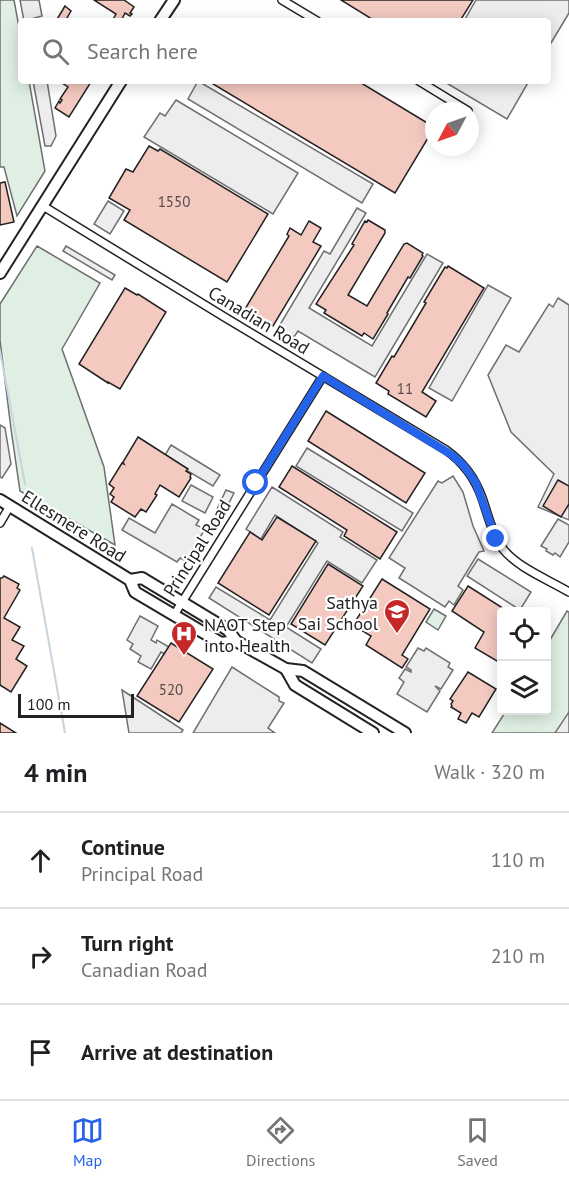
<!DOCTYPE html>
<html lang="en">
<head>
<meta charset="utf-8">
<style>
  body { margin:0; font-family:"PT Sans",sans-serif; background:#f6f6f6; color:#202124 }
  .controls { position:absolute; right:18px; bottom:18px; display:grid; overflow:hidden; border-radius:6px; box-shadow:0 3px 15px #0003 }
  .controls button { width:54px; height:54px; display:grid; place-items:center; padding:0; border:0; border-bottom:2px solid #e0e0e0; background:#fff; color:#202124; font:30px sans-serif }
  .compass { position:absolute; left:425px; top:102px; width:54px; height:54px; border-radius:50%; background:#fff; box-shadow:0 3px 15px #0003; rotate:229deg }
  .scale { position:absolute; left:18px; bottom:15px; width:116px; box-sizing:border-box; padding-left:6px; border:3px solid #222; border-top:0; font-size:16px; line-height:21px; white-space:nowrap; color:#222; -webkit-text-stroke:4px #fff; paint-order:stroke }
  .stop { position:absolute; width:18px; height:18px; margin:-14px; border:4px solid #2563eb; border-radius:50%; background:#fff }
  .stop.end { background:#2563eb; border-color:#fff; box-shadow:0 2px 6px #0008 }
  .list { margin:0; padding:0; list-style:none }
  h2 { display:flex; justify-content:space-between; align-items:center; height:78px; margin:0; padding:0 24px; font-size:26px }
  h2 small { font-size:20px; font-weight:400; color:#757577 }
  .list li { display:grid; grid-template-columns:39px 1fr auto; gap:18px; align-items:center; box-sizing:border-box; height:96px; padding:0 24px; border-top:2px solid #e0e0e0 }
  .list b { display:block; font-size:22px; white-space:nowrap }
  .list p { margin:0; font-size:20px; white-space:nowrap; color:#757577 }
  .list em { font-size:20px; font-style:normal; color:#757577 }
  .icon { flex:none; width:33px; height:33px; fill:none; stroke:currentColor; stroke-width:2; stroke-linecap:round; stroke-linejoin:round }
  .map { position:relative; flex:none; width:569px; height:733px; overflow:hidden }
  .search { position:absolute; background:#fff; box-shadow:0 3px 15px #0003; left:18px; right:18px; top:18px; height:66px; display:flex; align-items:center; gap:15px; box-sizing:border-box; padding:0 21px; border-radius:6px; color:#757577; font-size:22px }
  .sheet { height:366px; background:#fff }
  nav { display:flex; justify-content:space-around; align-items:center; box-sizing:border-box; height:84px; border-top:2px solid #e0e0e0; background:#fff; font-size:16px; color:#757577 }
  nav a { display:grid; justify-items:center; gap:3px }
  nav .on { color:#2563eb }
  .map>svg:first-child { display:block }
</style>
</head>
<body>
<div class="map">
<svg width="569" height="733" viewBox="0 0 569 733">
  <rect width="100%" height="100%" fill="#fff"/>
  <g fill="#e0efe3" stroke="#6f6f6f" stroke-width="1.5">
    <path d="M0,0H14L21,38V81H29L45,171L17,216L4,167H0Z"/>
    <path d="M37,246L100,283L62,349L104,467L115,545L20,491L11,429L0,340V304Z"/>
    <path d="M434,609L446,616L438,630L426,622Z"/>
    <path d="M567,611L569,612V733H492L506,711L546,710L547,645Z"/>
  </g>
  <g fill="#ededed" stroke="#6f6f6f" stroke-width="1.5">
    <path d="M20,0H39L42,16L24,21Z"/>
    <path d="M476,0H569V13L548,48V21H464Z"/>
    <path d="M33,81H47L56,136L51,146H45Z"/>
    <path d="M198,81L373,184L362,203L188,99Z"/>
    <path d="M443,81H529L507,119Z"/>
    <path d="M176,100L298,173L273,214L144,137L160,113L165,116Z"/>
    <path d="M108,201L124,211L110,234L94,224Z"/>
    <path d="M357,208L366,213L309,308L372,346L427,254L443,263L375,377L298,331L294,337L278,328L324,251L330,254Z"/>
    <path d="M66,246L115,275L112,280L63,251Z"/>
    <path d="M488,285L511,298L452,401L429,388Z"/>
    <path d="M558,298L569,305V520L538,507L554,474L511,432L488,375L506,345L519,352L549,304L553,307Z"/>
    <path d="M0,425L5,428L11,464L2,478L0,477Z"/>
    <path d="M171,445L220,475L213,486L164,457Z"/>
    <path d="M307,448L413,513L402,531L296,466Z"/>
    <path d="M453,476L463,492L473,526L484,551L479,552L458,586L463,590L454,605L449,601L445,607L399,578L405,568L389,558L438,481L442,483Z"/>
    <path d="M191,485L213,497L205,513L182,501Z"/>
    <path d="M272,487L343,532L340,537L377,560L362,583L327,561L286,627L321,649L312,663L209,598L216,587L270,620L318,543L275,515L261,539L246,529Z"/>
    <path d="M226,490L234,493L224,513L217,509Z"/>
    <path d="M172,504L199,520L196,525L205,529L186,561L180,558L177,562L122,530L129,518L155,533Z"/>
    <path d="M558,519L569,525V542L560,557L555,553L553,555L546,551L547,549L541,546Z"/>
    <path d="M478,559L531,592L520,610L467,576Z"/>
    <path d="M140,616L158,626L151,640L156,643L157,640L169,647L165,654L161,652L151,669L138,662L141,656L130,649L133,644L127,640Z"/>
    <path d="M418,648L424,651L426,648L450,663L448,667L453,670L441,689L435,686L440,691L427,712L397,694L404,682L399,678L405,669L411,672V670L406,667Z"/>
    <path d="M232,667L279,697V701L284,703L268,728L275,733H193Z"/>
    <path d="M122,690L183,730L181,733H129Z"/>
    <path d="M569,712V733H555Z"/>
  </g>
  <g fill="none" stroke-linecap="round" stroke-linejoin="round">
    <g stroke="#c7d3dd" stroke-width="2">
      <path d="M0,351L25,484"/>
      <path d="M32,548L65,733"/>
    </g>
  </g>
  <g fill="#f3c9c0" stroke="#222" stroke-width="1.5">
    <path d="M94,0H124L134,7L130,13L132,14L130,16L125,13L121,21H112L116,14Z"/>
    <path d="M341,0H473L460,21H375Z"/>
    <path d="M65,6L71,11L67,18L72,21H51L52,19L56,21Z"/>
    <path d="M59,81L91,82L69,117L55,108L59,101L60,103L62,100L60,99L68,87Z"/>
    <path d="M208,81H358L434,127V128L395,193Z"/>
    <path d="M149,146L158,151L160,149L268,214L227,282L124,220L130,210L109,198L126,169L133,172Z"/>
    <path d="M5,182L14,222L0,225V183Z"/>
    <path d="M368,220L385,230V233L348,295L367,306L404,244L407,243L423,253L422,255L423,256L410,278L408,277L387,313L388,314L373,339L364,333L362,336L344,325L324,313L326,310L316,304L354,245L352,244L365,221L367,222Z"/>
    <path d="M309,221L321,228L313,242L321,246L273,326L245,309L289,236L287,234L290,228L301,235Z"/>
    <path d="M448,266L484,288L422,392L436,401L426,417L388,394L389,391L376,383L392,356L394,357L426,303L424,302L445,267L447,268Z"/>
    <path d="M125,288L137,295L138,294L166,312L120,389L108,382V383L79,364Z"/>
    <path d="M326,411L425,473L406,503L308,441Z"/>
    <path d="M138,437L188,469L186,471L191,474L190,477L191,478L179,497L160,485L155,494L157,495L146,512L141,509L135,517L111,502L114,497L110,494L114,488L109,484L122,463L124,464L123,462Z"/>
    <path d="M292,466L397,532L380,559L344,536L347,530L279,487Z"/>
    <path d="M558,480L569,486V504L561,517L543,506Z"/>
    <path d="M277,517L316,541L269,615L218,583L250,532L262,540Z"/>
    <path d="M328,564L363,586L325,645L291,624Z"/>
    <path d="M4,576L19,584L17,588L20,590L4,618L20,627L12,640L24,646L16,659L27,666L11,692L0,685V578H2Z"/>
    <path d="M382,579L430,609L402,655L408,659L402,668L366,645L371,636L353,625Z"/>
    <path d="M468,586L509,612H502V664L475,648L484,632L452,611Z"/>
    <path d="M171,643L213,669L179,722L137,696Z"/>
    <path d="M468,672L496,689L479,717L472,713L466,723L458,719L461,713L451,707L452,706L451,704L453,701L450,699Z"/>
    <path d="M0,723L16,733H0Z"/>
  </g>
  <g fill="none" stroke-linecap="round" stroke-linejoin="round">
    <defs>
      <g id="minor">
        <path d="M282,0L317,21"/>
        <path d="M419,81L468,111"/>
        <path d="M43,206L226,318L446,450C463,462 475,478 482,498C488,515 492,534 503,549C518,568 549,580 569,592"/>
        <path d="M0,523L10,506"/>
        <path d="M174,615L323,376"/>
      </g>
      <g id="secondary">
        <path d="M160,21L174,0"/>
        <path d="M0,273L121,81"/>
        <path d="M0,500L130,580L135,592L221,643L236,641"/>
        <path d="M130,580L142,578L228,630L236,641L286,669L303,671L405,733"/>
        <path d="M286,669L295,685L373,733"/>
      </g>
    </defs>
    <use href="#minor" stroke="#222" stroke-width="10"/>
    <use href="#secondary" stroke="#222" stroke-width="14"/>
    <use href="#minor" stroke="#fff" stroke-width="7"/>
    <use href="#secondary" stroke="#fff" stroke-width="10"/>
  </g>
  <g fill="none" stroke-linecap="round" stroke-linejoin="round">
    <path stroke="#2563eb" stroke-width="8" d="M256,483L323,376L452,455L464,466L476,483L496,539"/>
  </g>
  <defs>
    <symbol id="school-pin" viewBox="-11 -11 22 30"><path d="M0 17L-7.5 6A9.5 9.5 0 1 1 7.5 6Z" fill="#c62828" stroke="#fff"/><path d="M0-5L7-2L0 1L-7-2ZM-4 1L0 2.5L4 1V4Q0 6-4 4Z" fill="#fff"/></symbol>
    <symbol id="hospital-pin" viewBox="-11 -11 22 30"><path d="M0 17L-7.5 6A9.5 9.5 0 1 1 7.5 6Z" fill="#c62828" stroke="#fff"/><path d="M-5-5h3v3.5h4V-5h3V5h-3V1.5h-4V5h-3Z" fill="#fff"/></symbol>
  </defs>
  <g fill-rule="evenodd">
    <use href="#school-pin" x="382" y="597" width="30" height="40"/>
    <use href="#hospital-pin" x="169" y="619" width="30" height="40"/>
  </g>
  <g text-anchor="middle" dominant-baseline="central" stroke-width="4.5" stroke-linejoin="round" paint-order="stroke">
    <g font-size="15" fill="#564c4a">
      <text x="174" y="201">1550</text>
      <text x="405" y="388">11</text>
      <text x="171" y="689">520</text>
    </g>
    <g font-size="18" fill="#222" stroke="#fff">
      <text transform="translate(259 320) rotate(31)">Canadian Road</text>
      <text transform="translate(74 526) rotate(32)">Ellesmere Road</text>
      <text transform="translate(197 548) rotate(-58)">Principal Road</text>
    </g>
    <g font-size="18" fill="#222" stroke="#fff" text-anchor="end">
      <text x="378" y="602">Sathya<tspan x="378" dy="21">Sai School</tspan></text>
      <text x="204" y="624" text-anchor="start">NAOT Step<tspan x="204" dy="21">into Health</tspan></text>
    </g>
  </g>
</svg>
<div class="controls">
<button><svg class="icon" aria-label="locate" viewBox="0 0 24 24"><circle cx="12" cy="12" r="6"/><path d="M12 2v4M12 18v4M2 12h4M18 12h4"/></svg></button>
<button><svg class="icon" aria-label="layers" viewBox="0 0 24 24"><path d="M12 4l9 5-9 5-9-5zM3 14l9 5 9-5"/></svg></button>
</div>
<svg class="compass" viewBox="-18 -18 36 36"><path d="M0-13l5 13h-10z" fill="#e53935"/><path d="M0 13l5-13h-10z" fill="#757577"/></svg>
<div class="scale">100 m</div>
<div class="stop" style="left:256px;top:483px"></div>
<div class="stop end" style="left:496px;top:539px"></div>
<div class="search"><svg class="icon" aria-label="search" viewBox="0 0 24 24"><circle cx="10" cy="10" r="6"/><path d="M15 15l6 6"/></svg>Search here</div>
</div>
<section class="sheet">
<h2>4 min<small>Walk · 320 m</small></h2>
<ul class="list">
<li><svg class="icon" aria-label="ahead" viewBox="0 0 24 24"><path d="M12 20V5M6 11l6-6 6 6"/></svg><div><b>Continue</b><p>Principal Road</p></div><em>110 m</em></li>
<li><svg class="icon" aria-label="right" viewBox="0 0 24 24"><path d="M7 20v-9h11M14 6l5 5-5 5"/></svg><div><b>Turn right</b><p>Canadian Road</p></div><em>210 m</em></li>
<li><svg class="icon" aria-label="arrive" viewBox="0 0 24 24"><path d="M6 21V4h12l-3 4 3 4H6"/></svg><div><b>Arrive at destination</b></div></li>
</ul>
</section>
<nav>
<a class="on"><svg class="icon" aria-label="map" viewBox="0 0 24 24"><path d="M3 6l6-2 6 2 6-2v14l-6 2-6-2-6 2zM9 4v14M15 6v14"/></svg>Map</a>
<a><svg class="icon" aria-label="directions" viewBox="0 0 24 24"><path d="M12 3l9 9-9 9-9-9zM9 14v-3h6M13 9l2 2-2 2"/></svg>Directions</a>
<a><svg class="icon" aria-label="saved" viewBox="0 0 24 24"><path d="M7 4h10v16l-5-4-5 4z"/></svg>Saved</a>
</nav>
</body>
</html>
